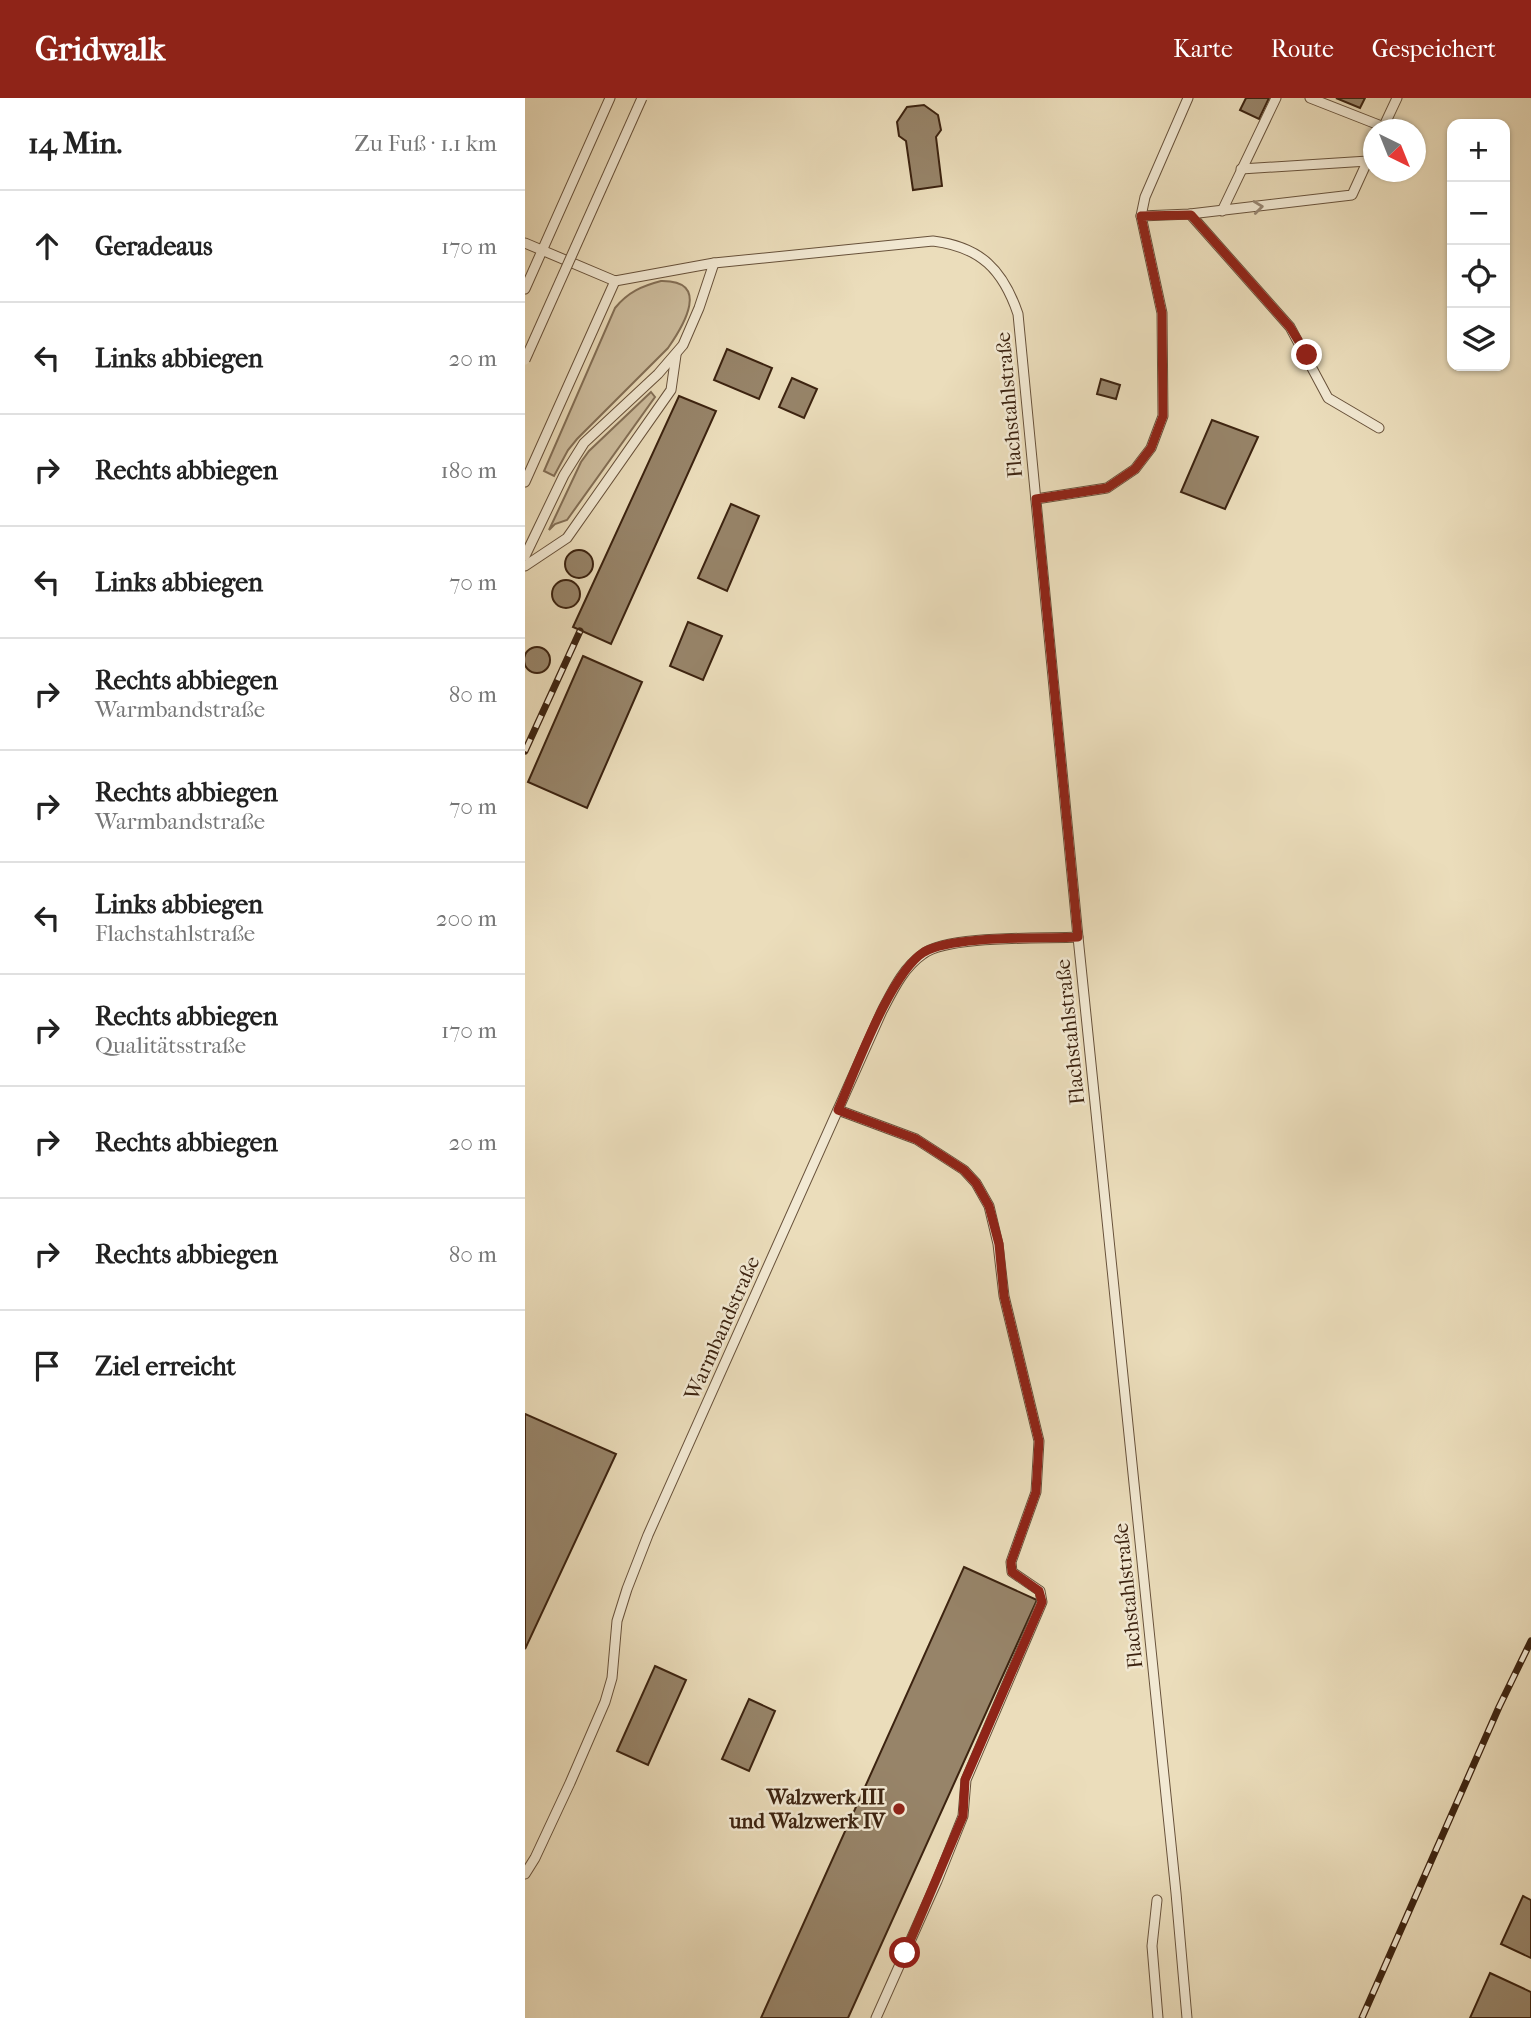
<!DOCTYPE html>
<html lang="de">
<head>
<meta charset="utf-8">
<style>
  body { margin:0; font-family:"IM FELL French Canon",serif; background:#f6f6f6; color:#222 }
  .controls { position:absolute; right:21px; top:21px; display:grid; overflow:hidden; border-radius:14px; box-shadow:0 2px 5px #0004 }
  .controls button { width:63px; height:63px; display:grid; place-items:center; padding:0; border:0; border-bottom:2px solid #e0e0e0; background:#fff; color:#222; font:35px sans-serif }
  .compass { position:absolute; left:838px; top:21px; width:63px; height:63px; border-radius:50%; background:#fff; box-shadow:0 2px 5px #0004; rotate:137deg }
  .stop { position:absolute; width:21px; height:21px; margin:-16px; border:5px solid #8f2418; border-radius:50%; background:#fff }
  .stop.end { background:#8f2418; border-color:#fff; box-shadow:0 2px 7px #0008 }
  .list { margin:0; padding:0; list-style:none }
  h2 { display:flex; justify-content:space-between; align-items:center; height:91px; margin:0; padding:0 28px; font-size:30px }
  h2 small { font-size:23px; font-weight:400; color:#767676 }
  .list li { display:grid; grid-template-columns:46px 1fr auto; gap:21px; align-items:center; box-sizing:border-box; height:112px; padding:0 28px; border-top:2px solid #e0e0e0 }
  .list b { display:block; font-size:26px; white-space:nowrap }
  .list p { margin:0; font-size:23px; white-space:nowrap; color:#767676 }
  .list em { font-size:23px; font-style:normal; color:#767676 }
  .icon { flex:none; width:38px; height:38px; fill:none; stroke:currentColor; stroke-width:2; stroke-linecap:round; stroke-linejoin:round }
  .map { position:relative; flex:none; width:1006px; height:1920px; overflow:hidden }
  header { display:flex; align-items:center; gap:42px; box-sizing:border-box; height:98px; padding:0 35px; background:#8f2418; color:#fff }
  header strong { font-size:33px }
  nav { display:flex; gap:38px; margin-inline-start:auto; font-size:24px }
  main { display:flex }
  aside { flex:1; background:#fff }
  .map>svg:first-child { display:block }
</style>
</head>
<body>
<header>
<strong>Gridwalk</strong>
<nav><a>Karte</a><a>Route</a><a>Gespeichert</a></nav>
</header>
<main>
<aside>
<h2>14 Min.<small>Zu Fuß · 1.1 km</small></h2>
<ul class="list">
<li><svg class="icon" aria-label="ahead" viewBox="0 0 24 24"><path d="M12 20V5M6 11l6-6 6 6"/></svg><div><b>Geradeaus</b></div><em>170 m</em></li>
<li><svg class="icon" aria-label="left" viewBox="0 0 24 24"><path d="M17 20v-9H6M10 6l-5 5 5 5"/></svg><div><b>Links abbiegen</b></div><em>20 m</em></li>
<li><svg class="icon" aria-label="right" viewBox="0 0 24 24"><path d="M7 20v-9h11M14 6l5 5-5 5"/></svg><div><b>Rechts abbiegen</b></div><em>180 m</em></li>
<li><svg class="icon" aria-label="left" viewBox="0 0 24 24"><path d="M17 20v-9H6M10 6l-5 5 5 5"/></svg><div><b>Links abbiegen</b></div><em>70 m</em></li>
<li><svg class="icon" aria-label="right" viewBox="0 0 24 24"><path d="M7 20v-9h11M14 6l5 5-5 5"/></svg><div><b>Rechts abbiegen</b><p>Warmbandstraße</p></div><em>80 m</em></li>
<li><svg class="icon" aria-label="right" viewBox="0 0 24 24"><path d="M7 20v-9h11M14 6l5 5-5 5"/></svg><div><b>Rechts abbiegen</b><p>Warmbandstraße</p></div><em>70 m</em></li>
<li><svg class="icon" aria-label="left" viewBox="0 0 24 24"><path d="M17 20v-9H6M10 6l-5 5 5 5"/></svg><div><b>Links abbiegen</b><p>Flachstahlstraße</p></div><em>200 m</em></li>
<li><svg class="icon" aria-label="right" viewBox="0 0 24 24"><path d="M7 20v-9h11M14 6l5 5-5 5"/></svg><div><b>Rechts abbiegen</b><p>Qualitätsstraße</p></div><em>170 m</em></li>
<li><svg class="icon" aria-label="right" viewBox="0 0 24 24"><path d="M7 20v-9h11M14 6l5 5-5 5"/></svg><div><b>Rechts abbiegen</b></div><em>20 m</em></li>
<li><svg class="icon" aria-label="right" viewBox="0 0 24 24"><path d="M7 20v-9h11M14 6l5 5-5 5"/></svg><div><b>Rechts abbiegen</b></div><em>80 m</em></li>
<li><svg class="icon" aria-label="arrive" viewBox="0 0 24 24"><path d="M6 21V4h12l-3 4 3 4H6"/></svg><div><b>Ziel erreicht</b></div></li>
</ul>
</aside>
<div class="map">
<svg width="1006" height="1920" viewBox="0 0 1006 1920">
  <rect width="100%" height="100%" fill="#ebddbb"/>
  <filter id="stains"><feTurbulence type="fractalNoise" baseFrequency=".00286" numOctaves="4"/><feColorMatrix values="0 0 0 0 .2 0 0 0 0 .09 0 0 0 0 .02 0 0 0 .5 -.17"/></filter>
  <radialGradient id="worn" r=".72"><stop offset=".6" stop-color="#630" stop-opacity="0"/><stop offset="1" stop-color="#630" stop-opacity=".3"/></radialGradient>
  <g fill="#cdbd9e" stroke="#847057" stroke-width="2">
    <path d="M136,183C186,182 159,227 143,250L52,341L43,352L29,378L19,373L90,210C103,194 117,188 136,183Z"/>
    <path d="M126,294L130,299L42,422L30,426L24,432L56,364L64,353Z"/>
  </g>
  <g fill="#978469" stroke="#3c2310" stroke-width="2">
    <path d="M721,0H744L734,21L715,12Z"/>
    <path d="M811,0H840L835,10Z"/>
    <path d="M399,7L413,17L416,32L411,39L417,88L388,92L381,43L374,38L372,24L382,9Z"/>
    <path d="M202,251L247,270L234,301L189,282Z"/>
    <path d="M267,280L292,291L279,320L254,309Z"/>
    <path d="M576,281L595,287L591,301L572,296Z"/>
    <path d="M154,298L191,313L86,546L48,529Z"/>
    <path d="M687,322L733,339L700,411L656,394Z"/>
    <path d="M206,406L234,418L202,493L173,480Z"/>
    <circle cx="54" cy="466" r="14"/>
    <circle cx="41" cy="496" r="14"/>
    <path d="M163,524L197,538L178,582L145,568Z"/>
    <circle cx="12" cy="562" r="13"/>
    <path d="M58,558L117,584L62,710L3,684Z"/>
    <path d="M0,1316L91,1356L0,1551Z"/>
    <path d="M439,1469L512,1502L323,1920H236Z"/>
    <path d="M130,1568L161,1582L123,1667L92,1653Z"/>
    <path d="M224,1601L250,1613L224,1673L197,1661Z"/>
    <path d="M998,1798L1006,1802V1860L976,1846Z"/>
    <path d="M965,1875L1006,1894V1920H945Z"/>
  </g>
  <g fill="none" stroke-linecap="round" stroke-linejoin="round">
    <defs>
      <g id="lane">
        <path d="M785,0L859,29"/>
        <path d="M857,32L872,0"/>
        <path d="M716,71L843,63"/>
        <path d="M697,113L751,0"/>
        <path d="M665,116L765,229L803,300L854,330"/>
        <path d="M616,118L665,116L827,97L848,51"/>
        <path d="M0,145L90,183L189,165L408,143C456,149 478,172 493,216L553,839L651,1795L662,1920"/>
        <path d="M0,191L85,0"/>
        <path d="M0,384L90,183"/>
        <path d="M511,401L582,390L610,371L626,350L638,318L637,215L616,118L620,99L663,0"/>
        <path d="M0,458L39,377L59,345L133,276L158,247L174,210L189,165"/>
        <path d="M0,468L42,440L146,292L151,257"/>
        <path d="M313,1012L391,1041L439,1072L451,1085L464,1108L473,1146L479,1198L514,1343L511,1394L486,1464L487,1474L515,1493L517,1504L441,1682L438,1718L412,1783L351,1920"/>
        <path d="M0,1776L10,1760L45,1685L80,1604L87,1580L92,1523L102,1491L123,1437L357,913C368,892 378,870 398,856C423,837 518,841 553,839"/>
        <path d="M632,1802L627,1848L633,1920"/>
      </g>
    </defs>
    <use href="#lane" stroke="#68523b" stroke-width="11"/>
    <use href="#lane" stroke="#f2e9d3" stroke-width="9"/>
    <defs>
      <g id="rail">
        <path d="M0,653L55,533"/>
        <path d="M837,1920L974,1609L1006,1543"/>
      </g>
    </defs>
    <use href="#rail" stroke="#3c2310" stroke-width="7"/>
    <use href="#rail" stroke="#f2e9d3" stroke-width="4.5" stroke-dasharray="13" stroke-linecap="butt"/>
    <defs>
      <path id="lane-bridge" d="M0,262L117,0"/>
    </defs>
    <use href="#lane-bridge" stroke="#68523b" stroke-width="11" stroke-linecap="butt"/>
    <use href="#lane-bridge" stroke="#f2e9d3" stroke-width="9"/>
  </g>
  <defs><path id="oneway-chevron" d="M-2-3.5L2.5 0L-2 3.5" fill="none" stroke-width="1.6" stroke-linecap="round" stroke-linejoin="round" transform="scale(1.75)"/></defs>
  <use stroke="#978672" href="#oneway-chevron" transform="translate(733 109) rotate(-7)"/>
  <g fill="none" stroke-linecap="round" stroke-linejoin="round">
    <path stroke="#8f2418" stroke-width="9" d="M380,1855L438,1718L440,1682L517,1504L514,1493L487,1474L486,1464L511,1394L514,1343L479,1198L474,1146L464,1108L451,1085L439,1072L391,1041L313,1012C330,974 365,875 399,854C428,837 517,841 553,839L511,401L582,390L610,371L626,350L638,318L637,215L616,118L666,117L765,229L782,257"/>
  </g>
  <circle fill="#8f2418" stroke="#f2e9d3" stroke-width="2.5" cx="374" cy="1711" r="7"/>
  <g text-anchor="middle" dominant-baseline="central" stroke-width="5" stroke-linejoin="round" paint-order="stroke">
    <g font-size="21" fill="#3c2310" stroke="#f2e9d3">
      <text transform="translate(484 307) rotate(-95)">Flachstahlstraße</text>
      <text transform="translate(545 934) rotate(-96)">Flachstahlstraße</text>
      <text transform="translate(197 1230) rotate(-66)">Warmbandstraße</text>
      <text transform="translate(603 1498) rotate(-96)">Flachstahlstraße</text>
    </g>
    <g font-size="21" font-weight="bold" fill="#3c2310" stroke="#f2e9d3" text-anchor="end">
      <text x="360" y="1699">Walzwerk III<tspan x="360" dy="24">und Walzwerk IV</tspan></text>
    </g>
  </g>
  <rect width="100%" height="100%" filter="url(#stains)"/>
  <rect width="100%" height="100%" fill="url(#worn)"/>
</svg>
<div class="controls">
<button>+</button>
<button>−</button>
<button><svg class="icon" aria-label="locate" viewBox="0 0 24 24"><circle cx="12" cy="12" r="6"/><path d="M12 2v4M12 18v4M2 12h4M18 12h4"/></svg></button>
<button><svg class="icon" aria-label="layers" viewBox="0 0 24 24"><path d="M12 4l9 5-9 5-9-5zM3 14l9 5 9-5"/></svg></button>
</div>
<svg class="compass" viewBox="-18 -18 36 36"><path d="M0-13l5 13h-10z" fill="#e53935"/><path d="M0 13l5-13h-10z" fill="#767676"/></svg>
<div class="stop" style="left:380px;top:1855px"></div>
<div class="stop end" style="left:782px;top:257px"></div>
</div>
</main>
</body>
</html>
